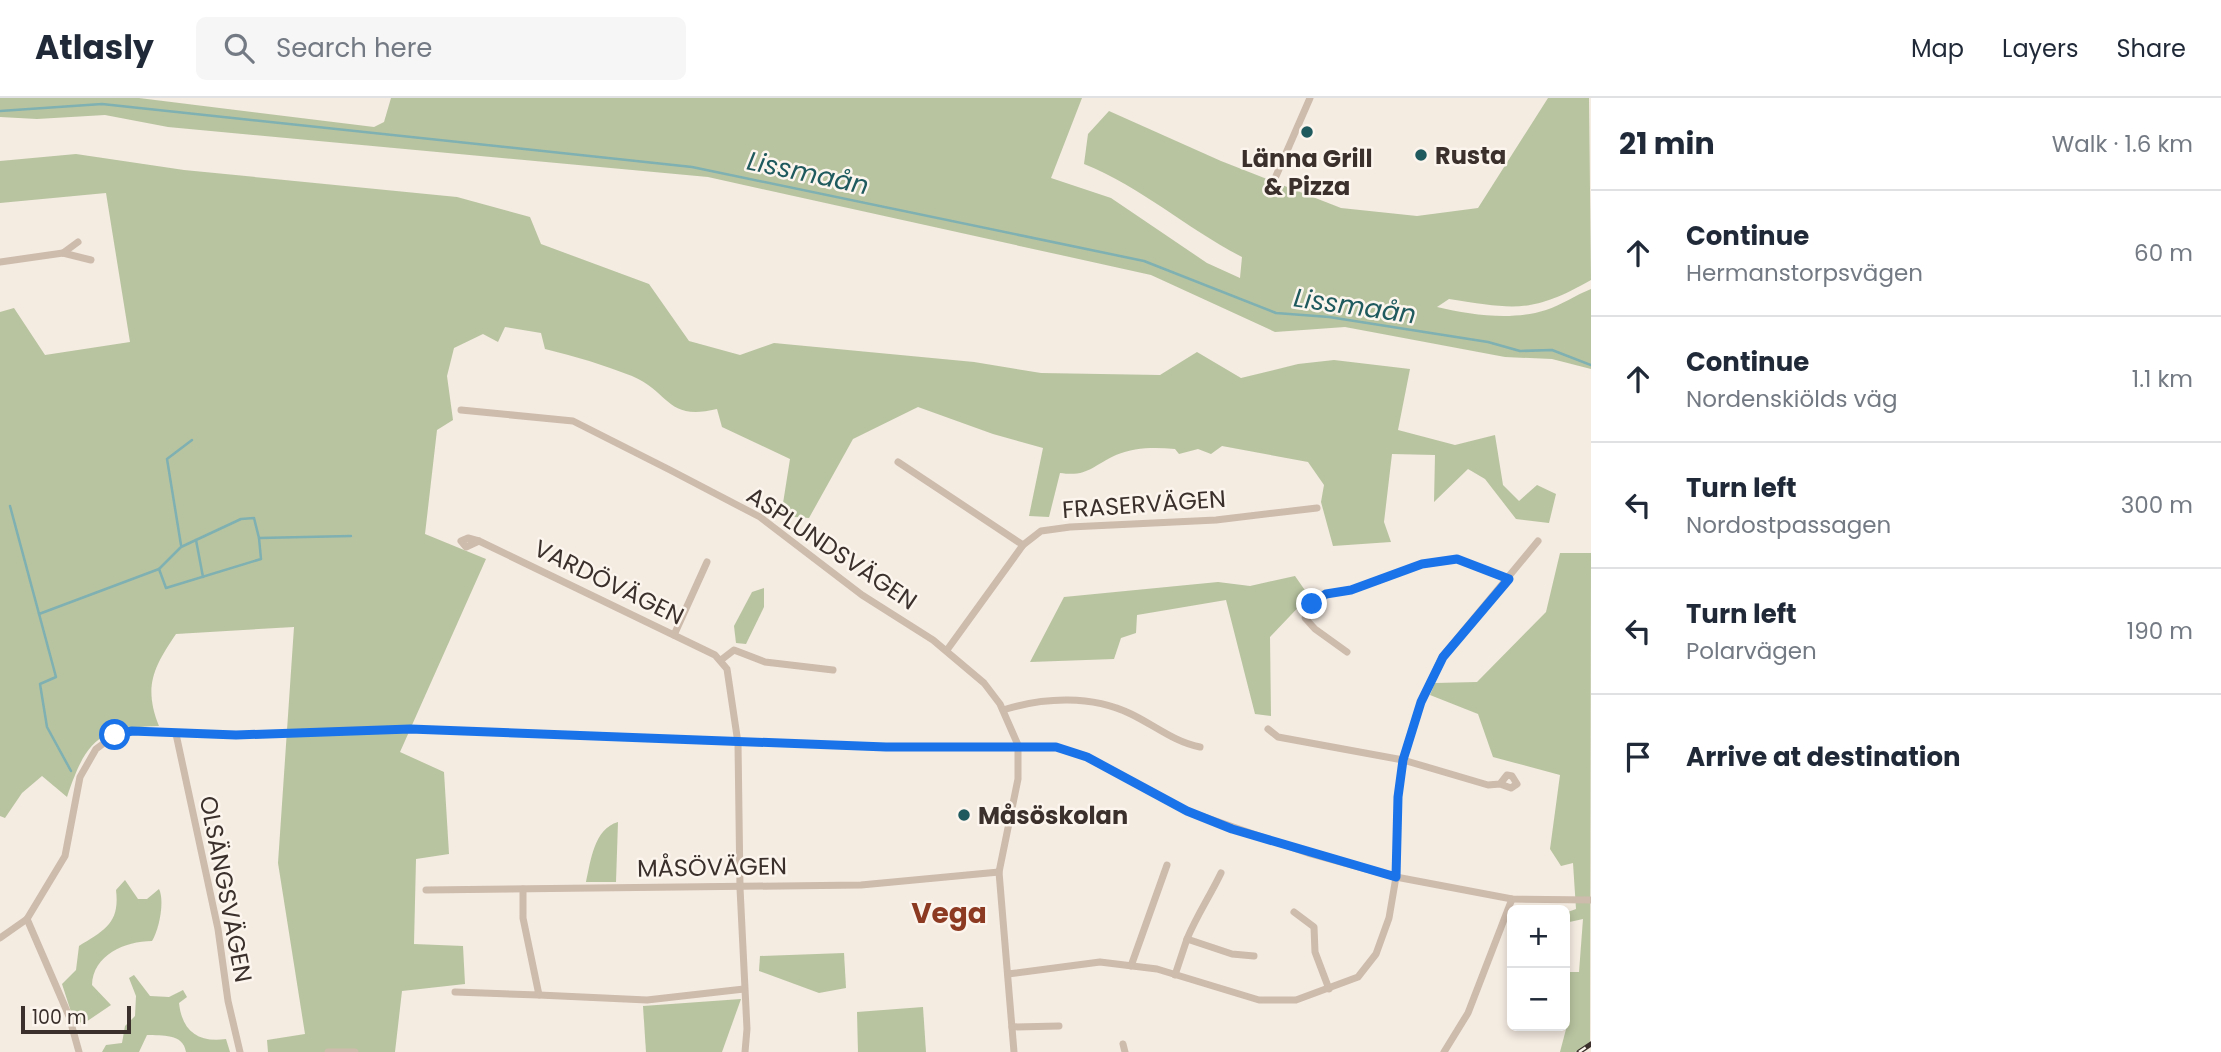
<!DOCTYPE html>
<html lang="en">
<head>
<meta charset="utf-8">
<style>
  body { margin:0; font-family:Poppins,sans-serif; background:#f6f6f7; color:#1f2937 }
  .controls { position:absolute; right:21px; bottom:21px; display:grid; overflow:hidden; border-radius:10px; box-shadow:0 4px 10px #0003 }
  .controls button { width:63px; height:63px; display:grid; place-items:center; padding:0; border:0; border-bottom:2px solid #e0e1e3; background:#fff; color:#1f2937; font:35px sans-serif }
  .scale { position:absolute; left:21px; bottom:18px; width:110px; box-sizing:border-box; padding-left:7px; border:4px solid #3b302b; border-top:0; font-size:19px; line-height:24px; white-space:nowrap; color:#3b302b; -webkit-text-stroke:5px #fbf5ee; paint-order:stroke }
  .stop { position:absolute; width:21px; height:21px; margin:-16px; border:5px solid #1a73e8; border-radius:50%; background:#fff }
  .stop.end { background:#1a73e8; border-color:#fff; box-shadow:0 2px 7px #0008 }
  .list { margin:0; padding:0; list-style:none }
  h2 { display:flex; justify-content:space-between; align-items:center; height:91px; margin:0; padding:0 28px; font-size:30px }
  h2 small { font-size:23px; font-weight:400; color:#747a83 }
  .list li { display:grid; grid-template-columns:46px 1fr auto; gap:21px; align-items:center; box-sizing:border-box; height:126px; padding:0 28px; border-top:2px solid #e0e1e3 }
  .list b { display:block; font-size:26px; white-space:nowrap }
  .list p { margin:0; font-size:23px; white-space:nowrap; color:#747a83 }
  .list em { font-size:23px; font-style:normal; color:#747a83 }
  .icon { flex:none; width:38px; height:38px; fill:none; stroke:currentColor; stroke-width:2; stroke-linecap:round; stroke-linejoin:round }
  .map { position:relative; flex:none; width:1591px; height:954px; overflow:hidden }
  header { display:flex; align-items:center; gap:42px; box-sizing:border-box; height:98px; padding:0 35px; background:#fff; border-bottom:2px solid #e0e1e3 }
  header strong { font-size:33px }
  nav { display:flex; gap:38px; margin-inline-start:auto; font-size:24px }
  .search { width:490px; height:63px; background:#f6f6f7; display:flex; align-items:center; gap:18px; box-sizing:border-box; padding:0 24px; border-radius:10px; color:#747a83; font-size:26px }
  main { display:flex }
  aside { flex:1; background:#fff }
  .map>svg:first-child { display:block }
</style>
</head>
<body>
<header>
<strong>Atlasly</strong>
<div class="search"><svg class="icon" aria-label="search" viewBox="0 0 24 24"><circle cx="10" cy="10" r="6"/><path d="M15 15l6 6"/></svg>Search here</div>
<nav><a>Map</a><a>Layers</a><a>Share</a></nav>
</header>
<main>
<div class="map">
<svg width="1591" height="954" viewBox="0 0 1591 954">
  <rect width="100%" height="100%" fill="#f4ebe1"/>
  <g fill="#b8c4a0">
    <path d="M0,0H139L374,29L384,24L391,0H1082L1051,80L1111,100L1207,165L1240,180L1242,159C1186,130 1143,90 1084,66L1088,36L1109,13L1221,63L1341,110L1417,118L1478,110L1548,0H1589L1591,182C1531,216 1515,211 1449,201L1437,209C1471,217 1512,223 1546,212C1561,207 1576,197 1591,191V271L1552,261L1505,259L1345,229L1275,234L1151,177L708,79L168,29L105,17L37,21L0,19Z"/>
    <path d="M76,56L184,72L457,99L530,119L541,146L649,186L689,243L740,257L774,245L974,264L1041,275L1160,277L1197,254L1241,280L1298,266L1334,262L1410,271L1398,332L1455,347L1495,337L1503,387L1519,403L1537,387L1556,396L1549,425L1516,421L1485,381L1468,371L1434,404L1435,357L1392,356L1384,424L1391,444L1333,448L1321,404L1324,387L1308,364L1222,348L1211,356L1198,351L1179,356L1175,351C1155,349 1135,349 1116,357C1092,368 1088,379 1060,375L1049,419L1029,418L1043,350L993,336L918,309L853,341L809,420L781,418L790,361L722,329L717,311C666,323 671,295 632,278C604,267 575,258 545,251L541,235L505,229L498,244L483,236L454,250L447,278L453,322L437,332L425,436L486,461L400,654L444,674L449,756L416,761L414,846L463,848L465,886L402,893L395,954H268L267,942L305,936L278,765L294,529L176,536C154,569 143,588 159,628C99,629 86,642 67,699L42,678L22,695L5,720L0,718V214L14,210L45,257L130,244L106,95L0,105V63Z"/>
    <path d="M1560,455H1591L1590,946L1575,954H1560L1570,916L1565,899V874H1579L1583,821L1565,825V815L1576,811L1573,765L1561,768L1550,751L1560,677L1493,659L1478,616L1430,597L1435,585L1477,584L1546,514Z"/>
    <path d="M1295,478L1309,498L1270,539L1271,618L1255,616L1226,502L1137,517L1136,535L1121,540L1114,561L1030,564L1064,499L1218,484L1250,488Z"/>
    <path d="M764,490V509L746,546L736,545L734,528L752,494Z"/>
    <path d="M618,724L616,784H586C591,762 594,731 618,724Z"/>
    <path d="M125,782L138,801H147L159,791C165,803 159,832 152,843C125,843 93,857 92,887L111,907L83,926L73,920L62,886L76,872L79,848C105,832 120,825 116,792Z"/>
    <path d="M844,855L846,890L819,895L759,873L760,858Z"/>
    <path d="M134,877L150,898L169,899L183,892L187,899L179,905C182,933 198,945 226,941L230,954H186C183,935 162,938 147,937L139,954H102L106,947L122,945L125,928L135,918L136,898L129,880Z"/>
    <path d="M741,901L722,954H646L643,908Z"/>
    <path d="M923,909L926,954H858L857,914Z"/>
  </g>
  <g fill="none" stroke-linecap="round" stroke-linejoin="round">
    <g stroke="#7fb0b2" stroke-width="2.5">
      <path d="M0,13L102,6L692,69L1144,163L1276,215L1329,219L1488,244L1520,253L1552,252L1591,267"/>
      <path d="M10,408L56,579L40,586L47,629L71,673"/>
      <path d="M196,442L203,479"/>
      <path d="M181,447L167,361L192,342"/>
      <path d="M159,471L166,490L261,461L259,440L351,438"/>
      <path d="M39,516L159,471L181,449L241,421L254,420L259,440"/>
    </g>
    <g stroke="#cdbbac" stroke-width="7">
      <path d="M1276,78L1310,0"/>
      <path d="M63,155L78,144"/>
      <path d="M0,164L63,155L91,162"/>
      <path d="M461,312L573,323L670,372L760,419L862,497L933,542L984,585L1000,606L1018,647V681L999,774L1014,954"/>
      <path d="M898,364L1023,447"/>
      <path d="M479,443L466,449L461,443L468,440L479,443L715,557L727,571L738,645L740,790L747,931L745,954"/>
      <path d="M674,537L707,464"/>
      <path d="M947,552L1023,447L1041,433L1070,429L1216,422L1317,410"/>
      <path d="M1347,554L1315,531L1305,520L1313,506L1326,496L1351,492L1421,466L1457,461L1509,481"/>
      <path d="M721,562L734,552L765,564L833,572"/>
      <path d="M1003,612C1044,599 1092,597 1131,616C1154,627 1174,644 1200,649"/>
      <path d="M1268,631L1278,639L1403,662L1488,687L1500,686L1511,690L1517,686L1512,678L1507,677L1500,686"/>
      <path d="M176,636L218,831L228,903L240,954"/>
      <path d="M1221,775C1210,798 1197,817 1187,841L1232,856L1254,858"/>
      <path d="M426,792L861,787L999,774"/>
      <path d="M1294,814L1314,829L1315,854L1329,891"/>
      <path d="M27,821L69,918L79,954"/>
      <path d="M0,840L27,821L65,758L80,679L96,651L115,637L132,633L233,637L410,631L886,649H1056L1087,659L1187,713L1308,755L1396,779L1512,801L1591,802"/>
      <path d="M1131,868L1167,767"/>
      <path d="M1008,876L1100,864L1157,871L1259,902H1296L1358,879L1376,856L1389,820L1396,779L1398,699L1403,662L1421,604L1442,559L1538,443"/>
      <path d="M1175,877L1187,841"/>
      <path d="M455,894L539,897L523,820V791"/>
      <path d="M539,897L647,902L744,891"/>
      <path d="M1012,929L1059,928"/>
      <path d="M1123,946L1125,954"/>
      <path d="M328,954H355"/>
      <path d="M1444,954L1468,915L1512,801"/>
    </g>
    <defs>
      <path id="rail" d="M1579,954L1591,946"/>
    </defs>
    <use href="#rail" stroke="#3b302b" stroke-width="5"/>
    <use href="#rail" stroke="#fbf5ee" stroke-width="2.5" stroke-dasharray="8" stroke-linecap="butt"/>
  </g>
  <g fill="none" stroke-linecap="round" stroke-linejoin="round">
    <path stroke="#1a73e8" stroke-width="9" d="M115,637L132,633L236,637L410,631L886,649H1056L1087,659L1187,713L1232,731L1396,779L1398,699L1403,662L1421,604L1443,559L1509,481L1457,461L1422,466L1351,492L1326,496L1312,506"/>
  </g>
  <g fill="#1f5a5e" stroke="#fbf5ee" stroke-width="2.5">
    <circle cx="1307" cy="34" r="7"/>
    <circle cx="1421" cy="57" r="7"/>
    <circle cx="964" cy="717" r="7"/>
  </g>
  <g text-anchor="middle" dominant-baseline="central" stroke-width="5" stroke-linejoin="round" paint-order="stroke">
    <g font-size="24" font-weight="bold" fill="#3b302b" stroke="#fbf5ee" text-anchor="start">
      <text x="1435" y="57">Rusta</text>
      <text x="1307" y="60" text-anchor="middle">Länna Grill<tspan x="1307" dy="28">&amp; Pizza</tspan></text>
      <text x="978" y="717">Måsöskolan</text>
    </g>
    <g font-size="24" fill="#3b302b" stroke="#fbf5ee">
      <text transform="translate(1144 406) rotate(-4)">FRASERVÄGEN</text>
      <text transform="translate(832 450) rotate(34)">ASPLUNDSVÄGEN</text>
      <text transform="translate(609 484) rotate(26)">VARDÖVÄGEN</text>
      <text transform="translate(712 769) rotate(-1)">MÅSÖVÄGEN</text>
      <text transform="translate(226 791) rotate(79)">OLSÄNGSVÄGEN</text>
    </g>
    <g font-size="26" font-style="italic" fill="#1f5a5e" stroke="#fbf5ee">
      <text transform="translate(808 75) rotate(12)">Lissmaån</text>
      <text transform="translate(1355 208) rotate(8)">Lissmaån</text>
    </g>
    <g font-size="28" font-weight="bold" fill="#8c3b22" stroke="#fbf5ee">
      <text x="949" y="815">Vega</text>
    </g>
  </g>
</svg>
<div class="controls">
<button>+</button>
<button>−</button>
</div>
<div class="scale">100 m</div>
<div class="stop" style="left:115px;top:637px"></div>
<div class="stop end" style="left:1312px;top:506px"></div>
</div>
<aside>
<h2>21 min<small>Walk · 1.6 km</small></h2>
<ul class="list">
<li><svg class="icon" aria-label="ahead" viewBox="0 0 24 24"><path d="M12 20V5M6 11l6-6 6 6"/></svg><div><b>Continue</b><p>Hermanstorpsvägen</p></div><em>60 m</em></li>
<li><svg class="icon" aria-label="ahead" viewBox="0 0 24 24"><path d="M12 20V5M6 11l6-6 6 6"/></svg><div><b>Continue</b><p>Nordenskiölds väg</p></div><em>1.1 km</em></li>
<li><svg class="icon" aria-label="left" viewBox="0 0 24 24"><path d="M17 20v-9H6M10 6l-5 5 5 5"/></svg><div><b>Turn left</b><p>Nordostpassagen</p></div><em>300 m</em></li>
<li><svg class="icon" aria-label="left" viewBox="0 0 24 24"><path d="M17 20v-9H6M10 6l-5 5 5 5"/></svg><div><b>Turn left</b><p>Polarvägen</p></div><em>190 m</em></li>
<li><svg class="icon" aria-label="arrive" viewBox="0 0 24 24"><path d="M6 21V4h12l-3 4 3 4H6"/></svg><div><b>Arrive at destination</b></div></li>
</ul>
</aside>
</main>
</body>
</html>
